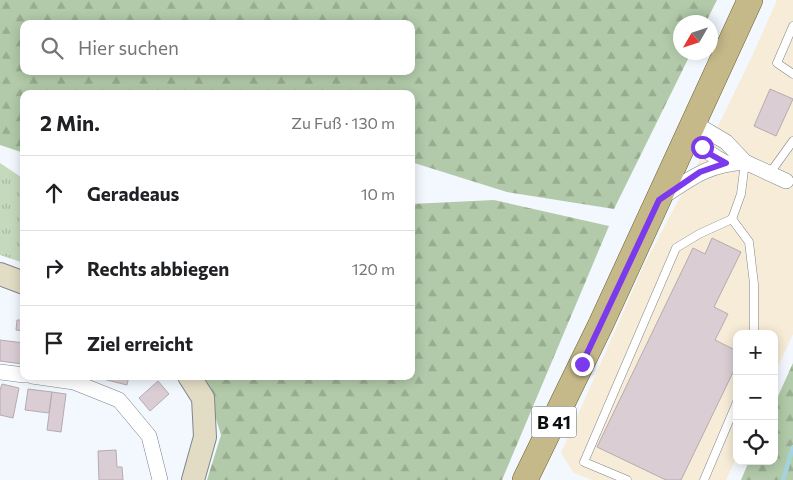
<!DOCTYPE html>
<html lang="de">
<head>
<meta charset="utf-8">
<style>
  body { margin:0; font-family:Commissioner,sans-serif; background:#f6f6f6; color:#202124 }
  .controls { position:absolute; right:15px; bottom:15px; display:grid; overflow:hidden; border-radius:10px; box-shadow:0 2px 12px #0003 }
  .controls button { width:45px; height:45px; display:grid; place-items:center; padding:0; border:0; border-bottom:1px solid #e0e0e0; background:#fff; color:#202124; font:25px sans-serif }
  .compass { position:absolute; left:673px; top:15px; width:45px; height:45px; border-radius:50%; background:#fff; box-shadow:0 2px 12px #0003; rotate:231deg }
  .stop { position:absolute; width:15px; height:15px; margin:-11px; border:4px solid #7c3aed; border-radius:50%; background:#fff }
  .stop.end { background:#7c3aed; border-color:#fff; box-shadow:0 1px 5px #0008 }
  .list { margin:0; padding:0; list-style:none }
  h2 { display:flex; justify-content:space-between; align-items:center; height:65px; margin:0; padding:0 20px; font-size:21px }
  h2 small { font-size:16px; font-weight:400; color:#757577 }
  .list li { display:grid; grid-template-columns:32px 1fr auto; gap:15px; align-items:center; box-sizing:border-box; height:75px; padding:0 20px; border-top:1px solid #e0e0e0 }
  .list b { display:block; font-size:19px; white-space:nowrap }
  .list em { font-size:16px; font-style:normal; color:#757577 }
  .icon { flex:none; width:28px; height:28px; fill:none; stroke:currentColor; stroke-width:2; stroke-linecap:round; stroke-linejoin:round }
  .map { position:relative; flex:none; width:793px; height:480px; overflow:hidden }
  .search { position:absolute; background:#fff; box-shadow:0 2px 12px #0003; left:20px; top:20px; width:395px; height:55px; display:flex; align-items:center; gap:12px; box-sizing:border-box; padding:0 18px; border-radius:10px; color:#757577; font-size:19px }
  .panel { position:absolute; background:#fff; box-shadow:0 2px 12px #0003; left:20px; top:90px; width:395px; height:290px; border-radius:10px }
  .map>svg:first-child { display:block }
</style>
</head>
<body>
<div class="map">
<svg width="793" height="480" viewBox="0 0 793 480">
  <defs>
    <pattern id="grass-tufts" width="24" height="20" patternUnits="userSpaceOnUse" patternTransform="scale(1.25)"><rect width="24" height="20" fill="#c5dabc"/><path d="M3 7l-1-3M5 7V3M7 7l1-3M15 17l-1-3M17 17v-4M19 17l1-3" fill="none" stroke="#a8baa1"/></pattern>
    <pattern id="forest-firs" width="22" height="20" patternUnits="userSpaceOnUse" patternTransform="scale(1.25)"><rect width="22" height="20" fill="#b2caa9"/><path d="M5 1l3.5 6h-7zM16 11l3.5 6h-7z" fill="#98ac90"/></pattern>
  </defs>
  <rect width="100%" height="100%" fill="#f2f8fe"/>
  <path fill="#f7ecd7" d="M777,0H793V334L774,375V334H737V457L726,480H592L574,473L561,453L643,267L723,116L753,54Z"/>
  <path fill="url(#grass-tufts)" d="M0,163L24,179V263L0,255Z"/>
  <g fill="url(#forest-firs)" fill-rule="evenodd">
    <path d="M0,0H717L706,22H680V52L691,53L614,209L507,192L411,162V94H24V153L0,145ZM24,24H411V71H24Z"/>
    <path d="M494,200L609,226L502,480H207L221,435L203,376H411V204Z"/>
    <path d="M793,363V480H741L749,461H774V405Z"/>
  </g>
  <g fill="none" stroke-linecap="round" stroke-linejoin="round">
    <path stroke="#a3d4dd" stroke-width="4.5" d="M783,480L793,447"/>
  </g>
  <g fill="#daced4" stroke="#b6aab0">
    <path d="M770,89L793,99L776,136L754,126Z"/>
    <path d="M712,238L741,252L714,307L728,314L715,340L737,351V364L681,480H666L597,447L693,248L705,254Z"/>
    <path d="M17,320H24V331L16,330Z"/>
    <path d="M0,340L24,343L23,364L0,361Z"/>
    <path d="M91,376H129L127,385Z"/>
    <path d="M158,381L169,394L150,411L139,398Z"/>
    <path d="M2,384L19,388L13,418L0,415V390Z"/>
    <path d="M28,389L52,392L49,413L25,410Z"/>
    <path d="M52,392L66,394L61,432L47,430Z"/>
    <path d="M116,450L117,467H122L123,480H99L98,451Z"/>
  </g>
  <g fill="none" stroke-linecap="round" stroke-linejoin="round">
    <defs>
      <g id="lane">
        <path d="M793,26L777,63L793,74"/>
        <path d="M770,173L793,141"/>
        <path d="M732,219L749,242L754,284V334"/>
        <path d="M627,480L584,462L676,248L699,234L732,219L741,194L745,162"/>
        <path d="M704,480L737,402"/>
      </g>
      <g id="street">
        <path d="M694,123L726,142L745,162L786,181"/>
        <path d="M694,123C698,149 705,151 726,163"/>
        <path d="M661,198C693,177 706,165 745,162"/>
        <path d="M0,372L24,375"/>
        <path d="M32,376L74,382L119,400L149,436L160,480"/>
      </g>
      <g id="secondary">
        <path d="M0,274L24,283"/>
        <path d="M189,376L203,398L205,437L193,480"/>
      </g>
      <path id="primary" d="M525,480L601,324L750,0"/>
    </defs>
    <use href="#lane" stroke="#7d858e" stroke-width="9"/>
    <use href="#street" stroke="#7d858e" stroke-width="16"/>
    <use href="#secondary" stroke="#7d858e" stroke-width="24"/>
    <use href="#primary" stroke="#6c5f2c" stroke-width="26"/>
    <use href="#lane" stroke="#fff" stroke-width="8"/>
    <use href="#street" stroke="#fff" stroke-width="15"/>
    <use href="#secondary" stroke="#e2dcc4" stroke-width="22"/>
    <use href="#primary" stroke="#c5b989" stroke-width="25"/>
  </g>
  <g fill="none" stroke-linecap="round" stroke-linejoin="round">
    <path stroke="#7c3aed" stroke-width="6" d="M582,364L659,200L700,172L726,163L708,153L702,147"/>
  </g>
  <g text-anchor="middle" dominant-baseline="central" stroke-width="4" stroke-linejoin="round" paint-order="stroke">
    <rect fill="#fff" stroke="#555759" stroke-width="1" x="531.5" y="406.5" width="45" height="31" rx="4"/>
    <g font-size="18" font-weight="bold" fill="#0c0f12">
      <text x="554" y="422">B 41</text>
    </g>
  </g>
</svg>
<div class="controls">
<button>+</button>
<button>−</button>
<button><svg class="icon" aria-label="locate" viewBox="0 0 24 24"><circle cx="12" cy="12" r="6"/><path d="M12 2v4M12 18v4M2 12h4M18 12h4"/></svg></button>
</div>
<svg class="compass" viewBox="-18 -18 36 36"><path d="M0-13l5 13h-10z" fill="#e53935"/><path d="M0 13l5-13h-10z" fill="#757577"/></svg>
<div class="stop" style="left:702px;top:147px"></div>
<div class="stop end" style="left:582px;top:364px"></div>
<div class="search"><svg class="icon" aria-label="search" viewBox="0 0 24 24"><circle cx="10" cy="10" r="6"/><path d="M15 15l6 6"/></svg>Hier suchen</div>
<section class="panel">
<h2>2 Min.<small>Zu Fuß · 130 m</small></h2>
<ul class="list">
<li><svg class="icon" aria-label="ahead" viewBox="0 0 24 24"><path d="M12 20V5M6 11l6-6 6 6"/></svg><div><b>Geradeaus</b></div><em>10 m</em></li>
<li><svg class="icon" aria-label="right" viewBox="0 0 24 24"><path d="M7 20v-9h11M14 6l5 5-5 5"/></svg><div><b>Rechts abbiegen</b></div><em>120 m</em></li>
<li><svg class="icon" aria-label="arrive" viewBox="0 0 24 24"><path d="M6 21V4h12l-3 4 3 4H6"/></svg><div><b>Ziel erreicht</b></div></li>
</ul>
</section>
</div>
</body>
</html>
